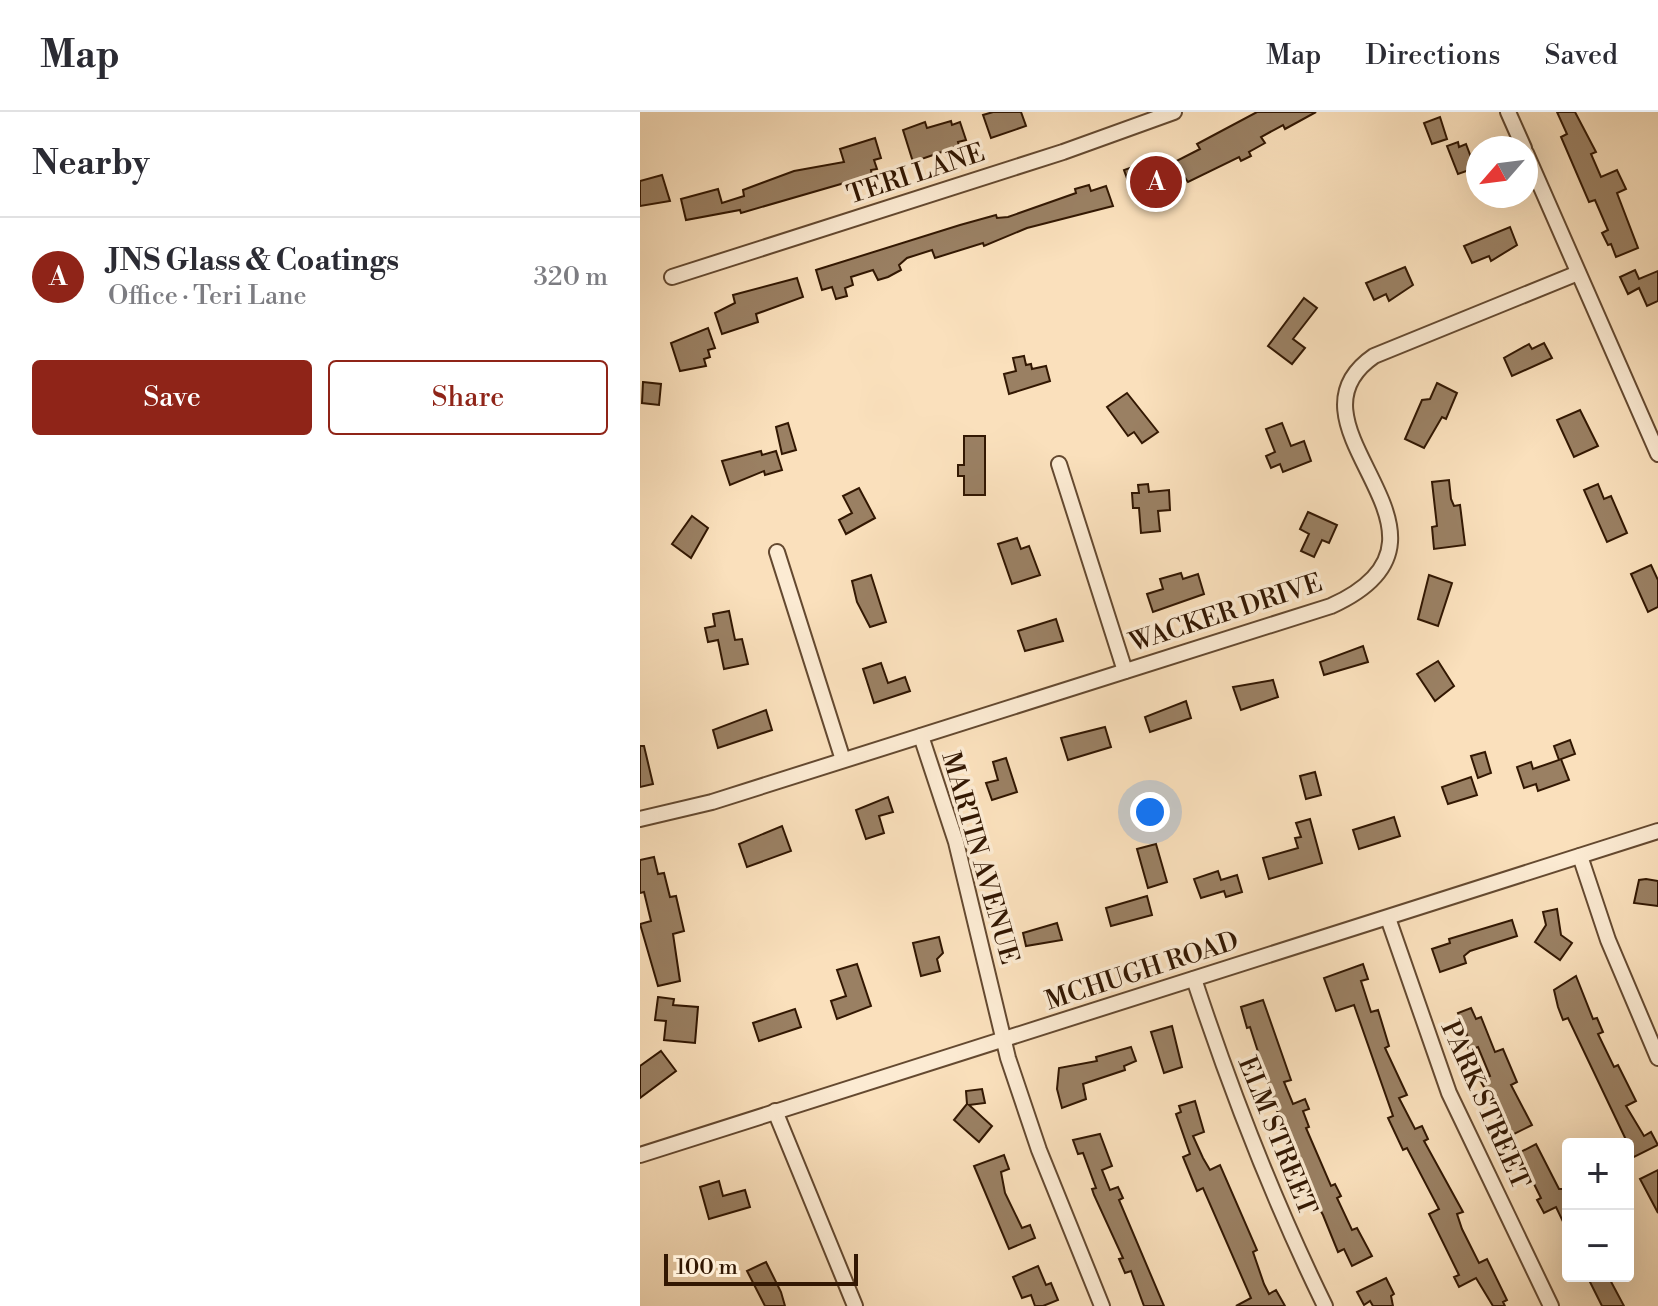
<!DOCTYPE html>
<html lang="en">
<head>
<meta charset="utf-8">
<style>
  body { margin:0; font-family:"Libre Bodoni",serif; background:#f7f7f7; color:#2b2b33 }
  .controls { position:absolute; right:24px; bottom:24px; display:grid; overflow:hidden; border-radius:8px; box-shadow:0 8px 32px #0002 }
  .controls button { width:72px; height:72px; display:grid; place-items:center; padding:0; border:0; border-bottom:2px solid #e1e1e2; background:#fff; color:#2b2b33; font:40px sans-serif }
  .compass { position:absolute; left:826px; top:24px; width:72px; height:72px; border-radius:50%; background:#fff; box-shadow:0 8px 32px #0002; rotate:242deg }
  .scale { position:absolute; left:24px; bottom:20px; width:194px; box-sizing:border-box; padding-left:8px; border:4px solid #321702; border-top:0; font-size:22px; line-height:28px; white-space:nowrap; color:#321702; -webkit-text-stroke:6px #fcebd3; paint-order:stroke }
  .you { position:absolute; left:510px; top:700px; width:28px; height:28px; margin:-20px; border:6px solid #fff; border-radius:50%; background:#1a73e8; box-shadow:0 0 0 12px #1a73e833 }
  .badge { display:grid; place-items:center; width:52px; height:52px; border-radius:50%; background:#8f2418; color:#fff; font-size:26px; font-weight:700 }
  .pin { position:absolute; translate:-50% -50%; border:4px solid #fff; box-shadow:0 2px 8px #0006 }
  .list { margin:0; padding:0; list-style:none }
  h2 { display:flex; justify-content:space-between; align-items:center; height:104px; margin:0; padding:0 32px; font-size:34px }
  h2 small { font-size:26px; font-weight:400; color:#7c7c81 }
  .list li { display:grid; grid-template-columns:52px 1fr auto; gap:24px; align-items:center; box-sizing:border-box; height:120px; padding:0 32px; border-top:2px solid #e1e1e2 }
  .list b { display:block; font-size:30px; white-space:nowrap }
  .list p { margin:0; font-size:26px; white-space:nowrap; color:#7c7c81 }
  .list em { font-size:26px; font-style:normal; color:#7c7c81 }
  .actions { display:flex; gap:16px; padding:24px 32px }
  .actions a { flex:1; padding:18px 0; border:2px solid #8f2418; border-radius:8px; text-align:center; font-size:28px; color:#8f2418 }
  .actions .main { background:#8f2418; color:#fff }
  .map { position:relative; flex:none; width:1018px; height:1194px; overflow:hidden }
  header { display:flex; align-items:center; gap:48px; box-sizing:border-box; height:112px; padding:0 40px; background:#fff; border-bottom:2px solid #e1e1e2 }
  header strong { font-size:38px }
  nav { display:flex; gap:44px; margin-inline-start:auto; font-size:28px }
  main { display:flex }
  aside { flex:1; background:#fff }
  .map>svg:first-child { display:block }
</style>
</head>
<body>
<header>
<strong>Map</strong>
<nav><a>Map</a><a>Directions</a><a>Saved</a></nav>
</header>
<main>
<aside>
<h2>Nearby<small></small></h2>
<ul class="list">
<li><span class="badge">A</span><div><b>JNS Glass &amp; Coatings</b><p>Office · Teri Lane</p></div><em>320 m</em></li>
</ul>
<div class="actions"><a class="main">Save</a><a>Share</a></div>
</aside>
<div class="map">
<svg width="1018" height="1194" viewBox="0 0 1018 1194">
  <rect width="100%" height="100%" fill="#fae0bc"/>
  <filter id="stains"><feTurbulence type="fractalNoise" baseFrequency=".0025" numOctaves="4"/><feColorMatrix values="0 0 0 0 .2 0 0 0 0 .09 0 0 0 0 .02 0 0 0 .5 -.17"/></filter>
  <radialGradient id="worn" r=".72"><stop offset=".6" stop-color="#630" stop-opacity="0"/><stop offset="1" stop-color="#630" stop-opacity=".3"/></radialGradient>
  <g fill="#9a8063" stroke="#321702" stroke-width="2">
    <path d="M353,0H381L386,14L351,26L343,3Z"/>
    <path d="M617,0H676L645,17L643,13L621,25L625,31L609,40L611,44L601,49L599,45L548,70L541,60L492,80L484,58L518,46L523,56L560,37L557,32Z"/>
    <path d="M917,0H935L956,40L951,42L961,65L977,58L986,77L977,81L998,136L976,145L971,132L968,133L962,121L968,118L955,88L949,90L921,25L927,22Z"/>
    <path d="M800,5L807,27L792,32L784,11Z"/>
    <path d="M311,9L312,13L320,10L326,28L318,30L319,34L273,50L263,18L285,10L287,16Z"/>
    <path d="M235,26L241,46L234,48L237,57L231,58L232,63L101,101L100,98L46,108L41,87L78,77L82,91L104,84L103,78L154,59L204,50L200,37Z"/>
    <path d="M818,30L819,35L826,32L835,56L818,62L807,34Z"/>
    <path d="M22,63L30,89L0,94V69Z"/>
    <path d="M449,73L451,79L466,74L473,94L387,116L344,134L343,131L295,146L292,138L267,146L259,153L261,158L248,165L238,168L233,158L211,165L213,173L205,176L207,184L196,187L192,175L182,178L176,158L320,113L356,103L357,106L368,105L436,81L435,77Z"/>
    <path d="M870,115L877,133L851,149L849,144L832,151L824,134Z"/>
    <path d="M765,155L773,173L749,189L746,182L734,188L726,171Z"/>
    <path d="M995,158L999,167L1018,159V189L1007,194L999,176L988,182L980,165Z"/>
    <path d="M157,166L163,185L116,202L118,210L82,222L75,201L95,191L93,183Z"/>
    <path d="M664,186L677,196L653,227L665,236L652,252L628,234Z"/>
    <path d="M68,216L75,236L68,238L70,245L64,247L66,254L40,259L31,231Z"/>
    <path d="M904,231L912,246L872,264L864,246L889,232L892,237Z"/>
    <path d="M384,244L386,253L391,252L392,257L406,254L410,269L369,282L364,262L376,259L373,246Z"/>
    <path d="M3,270L21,272L19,293L2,291Z"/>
    <path d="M797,271L817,281L806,307L802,305L784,336L765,327L782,288L790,287Z"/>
    <path d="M487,281L518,320L502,331L494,320L488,324L467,295Z"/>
    <path d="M940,298L958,334L934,345L917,308Z"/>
    <path d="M148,311L156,338L142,342L136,315Z"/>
    <path d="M642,311L651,334L664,329L671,349L643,360L640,352L631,356L626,344L635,340L626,317Z"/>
    <path d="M324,324H345V383H324V364H318V353H324Z"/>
    <path d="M121,339L122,343L136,339L142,358L125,363L124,359L90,373L82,349Z"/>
    <path d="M809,368L811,387L814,394L820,393L825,433L794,437L792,415L797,414L792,370Z"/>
    <path d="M508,372L509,380L529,378L530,398L518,399L520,419L501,421L499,396H493L492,381H499L498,373Z"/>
    <path d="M958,372L964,387L971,384L987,421L967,430L944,378Z"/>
    <path d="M219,376L235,406L206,422L199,408L212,401L203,384Z"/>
    <path d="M668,400L697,413L689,431L682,428L674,445L661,439L669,422L660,417Z"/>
    <path d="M52,404L68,416L51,446L32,432Z"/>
    <path d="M377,426L381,437L389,434L400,463L372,472L358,432Z"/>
    <path d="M1011,453L1018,468V495L1008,500L991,462Z"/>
    <path d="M541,461L543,467L558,462L564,482L513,500L507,482L523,477L520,467Z"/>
    <path d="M231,463L246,510L230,515L217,490L212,469Z"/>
    <path d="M789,463L812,471L798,514L778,507Z"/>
    <path d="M89,499L95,528L102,527L108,552L84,557L78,528L68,530L65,516L75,514L73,502Z"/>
    <path d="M416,507L423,529L385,539L378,519Z"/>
    <path d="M723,534L728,550L684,563L680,550Z"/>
    <path d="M798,549L814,574L795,589L777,562Z"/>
    <path d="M241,551L248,571L265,565L270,579L234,591L223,557Z"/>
    <path d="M633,568L638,585L601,598L593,575Z"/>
    <path d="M546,589L551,606L510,620L505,605Z"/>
    <path d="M126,598L132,618L78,636L73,618Z"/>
    <path d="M465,615L471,635L428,648L421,626Z"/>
    <path d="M930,628L935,642L921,647L929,668L898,679L896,672L884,676L877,655L891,650L893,657L919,648L914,634Z"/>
    <path d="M0,634H4L13,672L0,675Z"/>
    <path d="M845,640L851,661L838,666L831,644Z"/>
    <path d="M366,646L377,680L352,688L346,671L358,668L353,650Z"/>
    <path d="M675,660L681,683L666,687L660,664Z"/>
    <path d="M831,665L837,683L808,692L802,675Z"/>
    <path d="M248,685L253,700L239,704L244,721L226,727L216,698Z"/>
    <path d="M754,705L760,724L719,737L713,718Z"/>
    <path d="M670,707L682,751L629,767L623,746L658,736L655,726L661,725L656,711Z"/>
    <path d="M142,714L151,739L107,755L99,732Z"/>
    <path d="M516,732L527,770L508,776L497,737Z"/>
    <path d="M14,745L18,762L24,761L30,785L36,784L44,819L33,822L40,869L18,874L0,812L11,809L4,780L0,781V748Z"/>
    <path d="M578,759L581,768L597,763L602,780L586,785L584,779L561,786L554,767Z"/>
    <path d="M1006,767L1018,769V794L994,791L999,768Z"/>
    <path d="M507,784L512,803L471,814L466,796Z"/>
    <path d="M917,797L921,823L932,831L920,848L895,830L906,813L903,800Z"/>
    <path d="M872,808L877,824L830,839L824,844L826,851L800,860L792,837L810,831L809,827Z"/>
    <path d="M417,811L422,828L386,834L383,821Z"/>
    <path d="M299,825L303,841L297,847L300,859L281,864L273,831Z"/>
    <path d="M217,852L231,894L197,907L191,889L206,884L197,858Z"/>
    <path d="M723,852L728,867L721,869L731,900L738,898L749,934L745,936L767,983L759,986L775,1017L782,1014L788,1027L784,1029L823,1100L817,1102L822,1117L839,1151L847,1147L867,1188L863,1190L865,1194H853L836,1166L819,1175L814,1165L819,1163L789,1102L799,1097L767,1036L763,1038L748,1006L753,1004L714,893L696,899L684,866Z"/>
    <path d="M936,864L953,907L957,906L963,920L958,922L974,955L978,953L996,989L986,994L1004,1024L1011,1020L1018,1033L988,1048V1032L928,906L923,908L918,895L914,878Z"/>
    <path d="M18,885L34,887L33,893L58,895L55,931L24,928L26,909L15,908Z"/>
    <path d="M623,888L651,968L644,970L653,992L665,987L669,997L663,999L669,1015L666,1016L691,1074L695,1072L701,1084L697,1086L712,1118L717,1116L732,1144L712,1154L704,1137L698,1140L683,1103L664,1070L658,1056L661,1055L659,1044L641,1011L610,915L607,916L601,895Z"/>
    <path d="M831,896L836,907L841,905L855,940L863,937L877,970L871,973L892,1013L868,1025L861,1013L864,1011L840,968L850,964L838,935L829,938L823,925L827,923L818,901Z"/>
    <path d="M155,897L161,915L119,929L113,911Z"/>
    <path d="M532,914L542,955L524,961L511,920Z"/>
    <path d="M491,935L496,949L484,954L485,958L443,972L446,987L422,996L417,977L419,956L457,949L456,945Z"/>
    <path d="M21,939L36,959L0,986V954Z"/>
    <path d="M342,977L345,991L329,993L352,1014L339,1030L314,1008L327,992L326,979Z"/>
    <path d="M555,989L564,1020L553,1024L563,1046L570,1058L580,1053L617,1138L613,1140L624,1172L629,1182L636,1178L645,1194H596L611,1186L563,1076L557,1079L543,1045L550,1042L536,1002L541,1000L539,994Z"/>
    <path d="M460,1022L472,1054L462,1058L470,1078L478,1075L483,1086L479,1088L524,1194H504L491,1159L485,1161L479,1147L483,1146L454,1083L452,1077L456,1076L443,1041L438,1042L433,1028Z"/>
    <path d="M896,1032L919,1077H928V1120L916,1095L904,1101L897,1088L901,1086L885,1054L882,1056L875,1043Z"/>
    <path d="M364,1043L369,1057L361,1060L365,1081L382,1116L390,1113L395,1126L369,1137L334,1054Z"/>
    <path d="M1018,1058V1101L1000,1067Z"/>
    <path d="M79,1069L83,1084L105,1078L110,1095L69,1107L60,1075Z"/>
    <path d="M126,1150L141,1180L145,1194H125L107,1159Z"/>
    <path d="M398,1154L406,1173L411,1171L418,1188L403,1194H395L391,1183L382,1186L373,1165Z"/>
    <path d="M947,1164H968L984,1194H962Z"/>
    <path d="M746,1166L754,1182L751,1184L753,1194H733L730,1189L724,1193L717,1180Z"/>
  </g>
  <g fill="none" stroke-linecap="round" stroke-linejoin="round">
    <defs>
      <g id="street">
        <path d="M868,0L884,36"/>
        <path d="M886,41L1018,342"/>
        <path d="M32,165L423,40L534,0"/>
        <path d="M419,352L485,559"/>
        <path d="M137,440L203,648"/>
        <path d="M281,624L316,730L368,946L399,1038L462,1194"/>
        <path d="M0,707L72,690L691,494C848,423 631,315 734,244L938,161"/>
        <path d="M940,744L968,828L1018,946"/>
        <path d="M748,806L809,981L911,1194"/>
        <path d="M554,867C591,979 633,1088 685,1194"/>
        <path d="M135,999L215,1194"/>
        <path d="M0,1043L1018,719"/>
      </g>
    </defs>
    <use href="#street" stroke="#644930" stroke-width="18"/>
    <use href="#street" stroke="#fcebd3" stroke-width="14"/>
  </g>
  <g text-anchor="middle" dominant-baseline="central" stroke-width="7" stroke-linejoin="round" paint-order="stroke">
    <g font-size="26" fill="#321702" stroke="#fcebd3">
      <text transform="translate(276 62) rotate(-18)">TERI LANE</text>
      <text transform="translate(586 501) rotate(-18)">WACKER DRIVE</text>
      <text transform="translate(340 746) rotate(74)">MARTIN AVENUE</text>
      <text transform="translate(502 859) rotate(-18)">MCHUGH ROAD</text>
      <text transform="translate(845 993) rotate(66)">PARK STREET</text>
      <text transform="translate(637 1024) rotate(68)">ELM STREET</text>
    </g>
  </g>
  <rect width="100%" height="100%" filter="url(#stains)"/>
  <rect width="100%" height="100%" fill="url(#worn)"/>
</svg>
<div class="controls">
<button>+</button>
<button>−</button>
</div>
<svg class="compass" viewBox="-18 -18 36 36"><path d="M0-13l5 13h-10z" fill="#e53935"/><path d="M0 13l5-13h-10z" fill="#7c7c81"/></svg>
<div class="scale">100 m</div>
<div class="you"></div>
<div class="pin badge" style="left:516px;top:70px">A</div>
</div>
</main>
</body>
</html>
